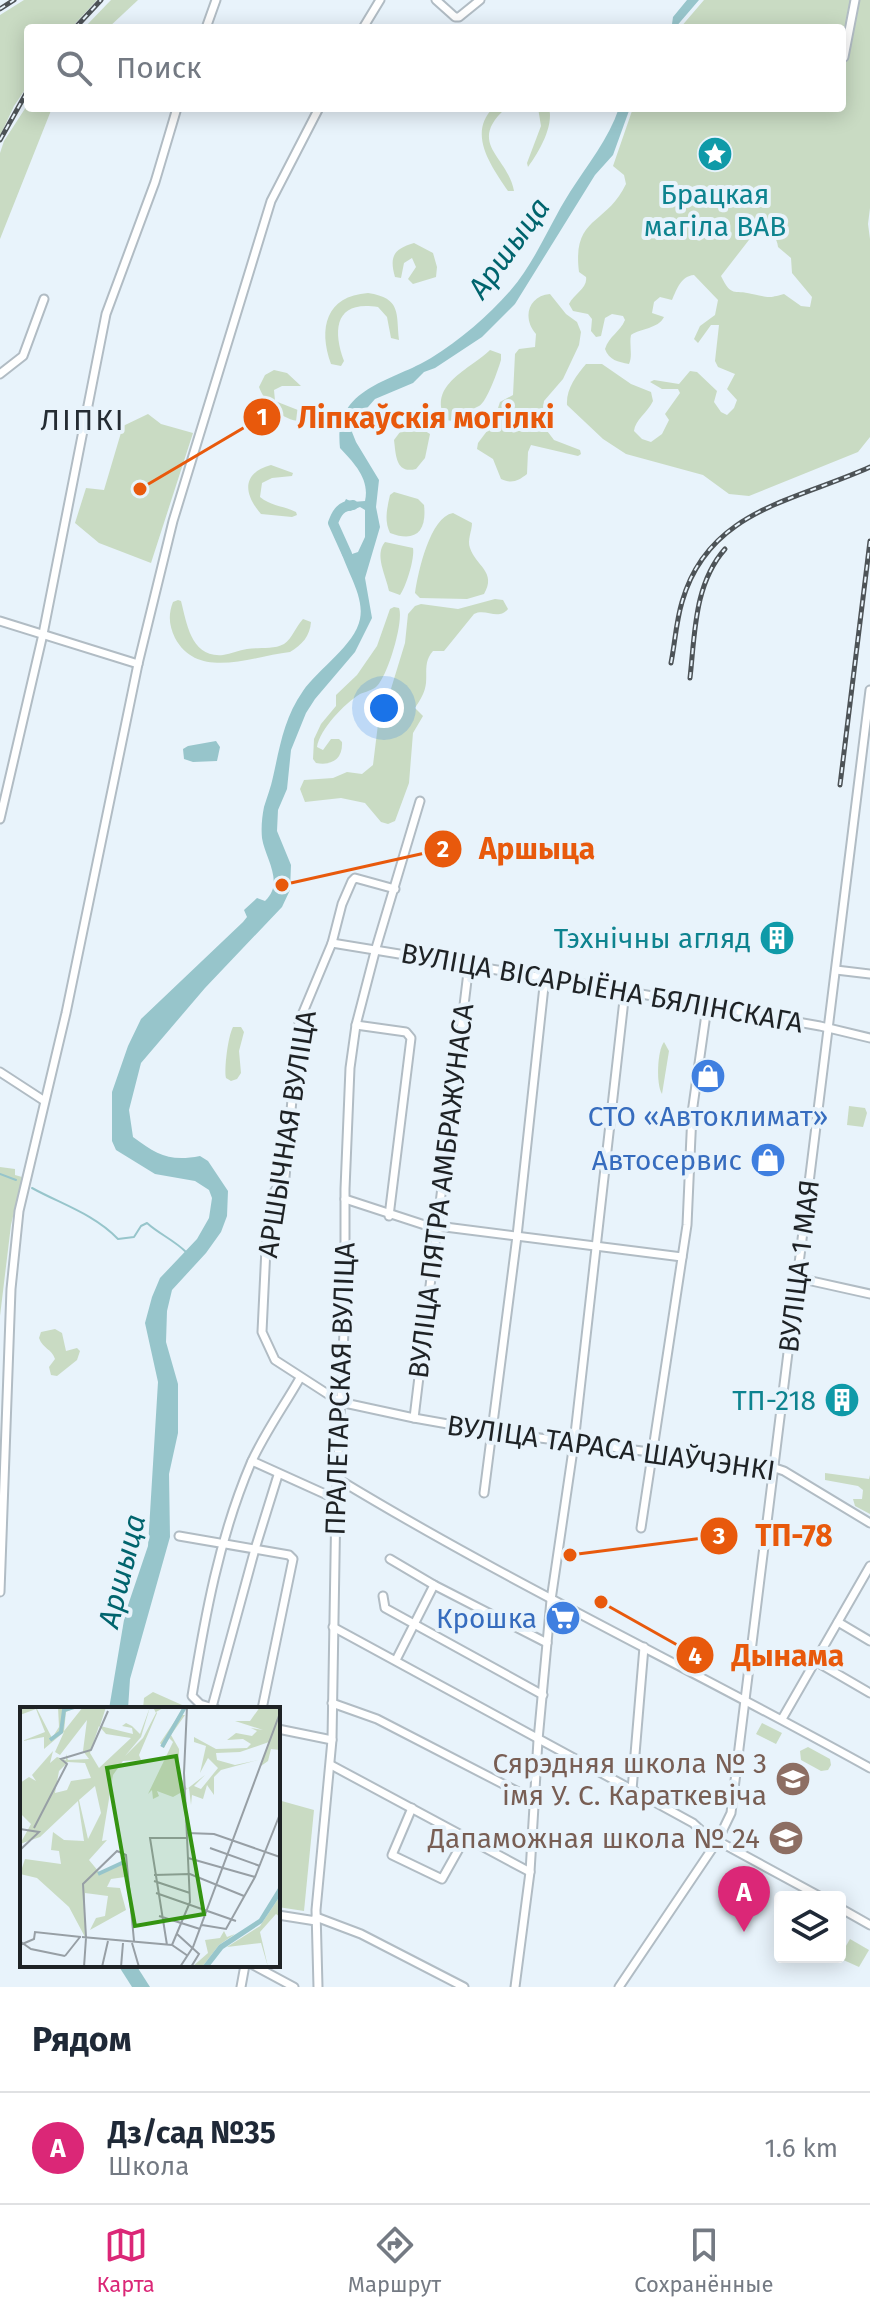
<!DOCTYPE html>
<html lang="ru">
<head>
<meta charset="utf-8">
<style>
  body { margin:0; font-family:"Fira Sans",sans-serif; background:#f2f2f3; color:#1f2937 }
  .controls { position:absolute; right:24px; bottom:24px; display:grid; overflow:hidden; border-radius:8px; box-shadow:0 4px 20px #0003 }
  .controls button { width:72px; height:72px; display:grid; place-items:center; padding:0; border:0; border-bottom:2px solid #e0e1e3; background:#fff; color:#1f2937; font:40px sans-serif }
  .you { position:absolute; left:384px; top:708px; width:28px; height:28px; margin:-20px; border:6px solid #fff; border-radius:50%; background:#1a73e8; box-shadow:0 0 0 12px #1a73e833 }
  .badge { display:grid; place-items:center; width:52px; height:52px; border-radius:50%; background:#db2777; color:#fff; font-size:26px; font-weight:700 }
  .pin { position:absolute; translate:-50% -66px; filter:drop-shadow(0 2px 4px #0008) }
  .pin::after { content:''; position:absolute; top:42px; width:28px; height:24px; background:inherit; clip-path:polygon(0 0,100% 0,50% 100%) }
  .list { margin:0; padding:0; list-style:none }
  h2 { display:flex; justify-content:space-between; align-items:center; height:104px; margin:0; padding:0 32px; font-size:34px }
  h2 small { font-size:26px; font-weight:400; color:#747a83 }
  .list li { display:grid; grid-template-columns:52px 1fr auto; gap:24px; align-items:center; box-sizing:border-box; height:112px; padding:0 32px; border-top:2px solid #e0e1e3 }
  .list b { display:block; font-size:30px; white-space:nowrap }
  .list p { margin:0; font-size:26px; white-space:nowrap; color:#747a83 }
  .list em { font-size:26px; font-style:normal; color:#747a83 }
  .icon { flex:none; width:44px; height:44px; fill:none; stroke:currentColor; stroke-width:2; stroke-linecap:round; stroke-linejoin:round }
  .map { position:relative; flex:none; width:870px; height:1987px; overflow:hidden }
  .search { position:absolute; background:#fff; box-shadow:0 4px 20px #0003; left:24px; right:24px; top:24px; height:88px; display:flex; align-items:center; gap:20px; box-sizing:border-box; padding:0 28px; border-radius:8px; color:#747a83; font-size:30px }
  .sheet { height:216px; background:#fff }
  nav { display:flex; justify-content:space-around; align-items:center; box-sizing:border-box; height:112px; border-top:2px solid #e0e1e3; background:#fff; font-size:22px; color:#747a83 }
  nav a { display:grid; justify-items:center; gap:4px }
  nav .on { color:#db2777 }
  .map>svg:first-child { display:block }
</style>
</head>
<body>
<div class="map">
<svg width="870" height="1987" viewBox="0 0 870 1987">
  <rect width="100%" height="100%" fill="#e8f3fb"/>
  <g fill="#c9dbc3" fill-rule="evenodd">
    <path d="M24,0H97L71,28H28V85L14,106L0,136V15Z"/>
    <path d="M111,0H138L108,28H84Z"/>
    <path d="M704,0H870V208L868,224L870,239V437L858,452L749,496L729,494L703,475L626,454L603,439L567,405C566,389 576,376 586,364H602L631,384L651,392L653,401C648,412 635,420 634,431L642,439L651,442L662,434L669,420L665,414L680,393L678,389H662L650,382L654,380L679,384L690,371L697,372L717,391L714,402L721,412L727,415L734,408L737,400L727,389L735,374L718,367L715,361L719,325H711L698,343L694,339L700,326L715,315L718,300L694,275C681,276 677,289 672,300L660,297L654,302L652,313L664,317C658,329 641,328 631,335C629,344 633,356 629,364C618,362 609,360 605,349C609,336 620,332 625,320L623,316L612,314L605,318L601,336L596,337L591,331L592,319L588,314L573,311L569,304C574,294 588,288 586,277L579,272C572,216 606,226 626,184L624,175L613,166L633,108H842V28H680ZM761,232C771,234 777,236 778,247L791,258L792,273L812,297L810,307L801,306L784,294C766,299 769,297 752,294C733,289 732,298 721,276L752,236Z"/>
    <path d="M28,104V108H52L0,239V153L4,141Z"/>
    <path d="M493,108H506C466,144 508,156 514,191H508C492,167 467,134 493,108Z"/>
    <path d="M538,108H549C554,126 539,152 528,167L527,163L541,126Z"/>
    <path d="M414,243L433,253L437,267L436,277L413,284L408,279L416,267L412,258L404,263L401,278L395,277C389,256 394,249 414,243Z"/>
    <path d="M368,293C402,298 396,314 399,340L391,338L387,317L378,307C336,300 332,328 344,361L341,366L331,364C318,328 326,296 368,293Z"/>
    <path d="M550,294L566,314L577,322L581,332L579,345L563,379L544,401L541,423L554,440L580,450L581,454L578,456L531,445L528,452L527,474C518,481 512,484 501,479L493,459L477,449L478,443L493,423L500,402L513,395L515,354L519,349L535,347L536,334C522,318 528,296 550,294Z"/>
    <path d="M490,350L501,354V360C498,370 487,402 479,406C467,412 464,412 452,421L446,420C426,385 471,369 490,350Z"/>
    <path d="M274,370L287,373L301,386H282L274,390L275,401L303,412L325,401C321,408 317,417 308,420C287,426 265,404 259,387L265,375Z"/>
    <path d="M148,414L161,424L193,433L151,563L99,543L75,523L86,488L104,490L123,426Z"/>
    <path d="M422,429L430,434L425,458L416,469C396,474 396,456 394,440L400,432Z"/>
    <path d="M271,465L293,473L292,476L272,478L262,483L260,497C271,506 284,506 296,512L297,515L292,517L261,514C243,493 242,473 271,465Z"/>
    <path d="M394,492L418,499L424,505C427,531 416,543 390,533C384,521 387,508 390,495Z"/>
    <path d="M453,513L472,523C472,531 467,540 470,548C476,566 497,572 484,594L467,599L420,598L415,593C418,572 430,517 453,513Z"/>
    <path d="M385,542L413,548C415,558 406,587 400,595L389,591C386,575 374,555 385,542Z"/>
    <path d="M495,599L503,600L508,609C498,621 486,608 474,614L444,651H433C424,661 427,671 426,683C425,693 420,700 415,708L423,716L413,733L409,783L395,821L388,824L381,822L365,803L341,798L305,802L300,789L304,780L333,778L347,772L362,774L373,765L379,716L390,692L405,643L408,614L415,606L421,604L458,609Z"/>
    <path d="M178,600L181,601C187,624 191,658 223,655C231,654 239,650 247,649C259,647 273,650 284,644C292,639 296,626 303,619L311,622C310,636 302,645 290,652C253,656 198,681 175,638C169,625 168,615 173,602Z"/>
    <path d="M394,607L399,608C404,621 388,675 377,686C373,690 365,692 360,694C344,704 320,729 317,747L323,750L331,739H339L342,742C343,759 332,766 316,763L313,759L314,739L321,724L336,706V695L357,675L377,646L390,609Z"/>
    <path d="M233,1027H241L244,1032L239,1051L241,1073L237,1079L231,1081L226,1078C224,1069 228,1036 233,1027Z"/>
    <path d="M664,1042L669,1051L662,1094C656,1085 657,1051 664,1042Z"/>
    <path d="M849,1106L865,1108L867,1113L863,1127L847,1125Z"/>
    <path d="M0,1167L15,1169V1175L22,1177L11,1225L0,1316Z"/>
    <path d="M55,1329L62,1333L66,1351L77,1348L80,1351L77,1360L57,1376L51,1375L49,1367L55,1359C52,1349 43,1349 39,1338L41,1332Z"/>
    <path d="M825,1473L869,1479L870,1475V1514L855,1506L853,1499H862L863,1490L858,1486L825,1480Z"/>
    <path d="M153,1692L191,1709H143L144,1698Z"/>
    <path d="M762,1723L782,1733L776,1744L756,1734Z"/>
    <path d="M808,1747L830,1759L831,1765L828,1770L821,1771L801,1760L800,1751Z"/>
    <path d="M278,1800L314,1810L304,1911L278,1907Z"/>
    <path d="M850,1939L869,1950L859,1967L839,1958Z"/>
  </g>
  <g fill="#97c5cb">
    <path d="M687,0H699L675,28H669L672,24L673,17Z"/>
    <path d="M619,108H630L613,155L595,175L515,304L482,337L435,368L424,372L413,383L375,399L354,423L352,432L356,442L379,480L376,507L380,527L365,578L372,618L355,652L315,699L306,713L291,750L287,789L278,810L277,831L291,865L290,890L282,907L205,988L141,1063L129,1110L133,1137C157,1155 170,1162 200,1156L208,1161L228,1191L227,1216L221,1232L206,1253L172,1290L167,1311L166,1342L178,1384V1433L169,1474L170,1537L130,1679L128,1709H109L125,1614L148,1546L158,1382L145,1323L152,1297L160,1278L197,1239L209,1218L212,1198L209,1190L195,1181L155,1174L116,1150L112,1141V1092L128,1046L141,1019L243,922L247,917L244,910L257,898L265,901C285,883 265,858 262,838C261,828 262,817 264,807C267,797 271,787 273,777C280,746 284,718 303,691C318,669 355,645 360,619C365,594 343,567 339,543L341,542L352,554L358,552L365,537V510L360,507L350,511L342,507L346,499L352,502L365,501C370,479 354,463 340,448C333,387 392,382 431,358C460,340 488,316 510,291C536,261 549,225 570,192C588,164 608,140 619,108Z"/>
    <path d="M216,741L220,747L217,761L193,762L184,759L183,749L188,746Z"/>
    <path d="M118,1965H136L150,1987H132Z"/>
  </g>
  <g fill="none" stroke-linecap="round" stroke-linejoin="round">
    <g stroke="#97c5cb" stroke-width="2">
      <path d="M0,1174L16,1180"/>
      <path d="M32,1188C61,1204 94,1214 118,1239L134,1237L141,1226L147,1223C159,1234 174,1240 186,1252"/>
    </g>
    <path stroke="#97c5cb" stroke-width="10" d="M347,554L333,523C337,512 341,506 353,505"/>
    <defs>
      <g id="minor">
        <path d="M436,0L455,17H459L480,0"/>
        <path d="M206,28L216,0"/>
        <path d="M363,28L380,0"/>
        <path d="M844,57L855,0"/>
        <path d="M0,374L23,356L44,299"/>
        <path d="M0,621L138,664"/>
        <path d="M0,819L43,634L106,314L155,182L177,108"/>
        <path d="M395,889L355,878L352,881L342,904L332,943L299,1022L285,1177L272,1195L266,1248L262,1332L275,1360L340,1402L414,1418L493,1432L775,1468L784,1471L870,1523"/>
        <path d="M332,943L619,990L820,1026L870,1038"/>
        <path d="M836,970L870,974"/>
        <path d="M356,1025L406,1032L411,1038L389,1216"/>
        <path d="M0,1072L43,1100"/>
        <path d="M345,1199L437,1229L445,1227L682,1257"/>
        <path d="M798,1278L870,1294"/>
        <path d="M414,1418L469,964"/>
        <path d="M252,1461L336,1499"/>
        <path d="M338,1479C511,1584 694,1670 870,1768"/>
        <path d="M484,1493L517,1236L545,977"/>
        <path d="M641,1528L687,1225L692,1113L707,1007"/>
        <path d="M179,1536L289,1555L293,1559L262,1709"/>
        <path d="M390,1559L434,1585L547,1643"/>
        <path d="M0,1592L11,1289L19,1211L66,1013L138,664L173,521L271,201L319,108"/>
        <path d="M383,1596L385,1608L543,1695"/>
        <path d="M838,1622L870,1641"/>
        <path d="M333,1627L651,1800L693,1823L705,1834L821,1897"/>
        <path d="M396,1660L434,1585"/>
        <path d="M815,1661L870,1693"/>
        <path d="M332,1703L377,1719L534,1800"/>
        <path d="M212,1707L255,1549L278,1475"/>
        <path d="M216,1709L200,1704L192,1696C205,1616 219,1538 251,1463C264,1434 284,1406 300,1378"/>
        <path d="M782,1719L870,1566"/>
        <path d="M278,1729L332,1740"/>
        <path d="M331,1765L530,1872"/>
        <path d="M632,1790L644,1647"/>
        <path d="M412,1808L392,1855L442,1879L465,1838"/>
        <path d="M840,1908L870,1925"/>
        <path d="M278,1915L316,1921"/>
        <path d="M316,1917L361,1934L464,1987"/>
        <path d="M253,1965L294,1987"/>
        <path d="M241,1987L245,1965"/>
        <path d="M318,1987L316,1910L332,1740L336,1499L345,1310V1189L350,1068L356,1025L376,948L420,801"/>
        <path d="M515,1987L530,1872L538,1740L551,1600L574,1443L625,991"/>
        <path d="M619,1987L718,1840L731,1813L870,690"/>
      </g>
    </defs>
    <use href="#minor" stroke="#b1bcc4" stroke-width="11"/>
    <use href="#minor" stroke="#fff" stroke-width="7"/>
    <defs>
      <g id="rail">
        <path d="M0,9L14,0"/>
        <path d="M75,28L101,0"/>
        <path d="M0,140L28,90"/>
        <path d="M671,663C675,643 676,622 682,602C708,510 795,501 870,467"/>
        <path d="M690,678C695,634 694,584 725,549"/>
        <path d="M840,785L870,541"/>
      </g>
    </defs>
    <use href="#rail" stroke="#4d5357" stroke-width="5"/>
    <use href="#rail" stroke="#e8f3fb" stroke-width="2" stroke-dasharray="6" stroke-linecap="butt"/>
  </g>
  <defs>
    <symbol id="sight-disc" viewBox="-11 -11 22 22"><circle r="9.5" fill="#0f9aa8" stroke="#e8f3fb"/><path d="M0-6L1.8-2.2L6-1.7L2.9 1.2L3.7 5.4L0 3.3L-3.7 5.4L-2.9 1.2L-6-1.7L-1.8-2.2Z" fill="#fff"/></symbol>
    <symbol id="building-disc" viewBox="-11 -11 22 22"><circle r="9.5" fill="#0f9aa8" stroke="#e8f3fb"/><path d="M-4-6H4V6H1V3H-1V6H-4ZM-2.5-4.3h1.7v1.8h-1.7ZM.8-4.3h1.7v1.8H.8ZM-2.5-1h1.7V.8h-1.7ZM.8-1h1.7V.8H.8Z" fill="#fff"/></symbol>
    <symbol id="shop-disc" viewBox="-11 -11 22 22"><circle r="9.5" fill="#3f7fe0" stroke="#e8f3fb"/><path d="M-5-2.5h2.3a2.7 3.5 0 0 1 5.4 0H5L5.5 6h-11ZM-1.5-2.5h3a1.5 2.3 0 0 0-3 0Z" fill="#fff"/></symbol>
    <symbol id="supermarket-disc" viewBox="-11 -11 22 22"><circle r="9.5" fill="#3f7fe0" stroke="#e8f3fb"/><path d="M-6-5.5h2.5l.6 2H6L4.5 2H-2.5L-4.4-4H-6ZM-1.5 3.2a1.3 1.3 0 1 0 .1 0ZM3 3.2a1.3 1.3 0 1 0 .1 0Z" fill="#fff"/></symbol>
    <symbol id="school-disc" viewBox="-11 -11 22 22"><circle r="9.5" fill="#8d6e63" stroke="#e8f3fb"/><path d="M0-5L7-2L0 1L-7-2ZM-4 1L0 2.5L4 1V4Q0 6-4 4Z" fill="#fff"/></symbol>
  </defs>
  <g fill-rule="evenodd">
    <use href="#sight-disc" x="695" y="134" width="40" height="40"/>
    <use href="#building-disc" x="757" y="918" width="40" height="40"/>
    <use href="#shop-disc" x="688" y="1056" width="40" height="40"/>
    <use href="#shop-disc" x="748" y="1140" width="40" height="40"/>
    <use href="#building-disc" x="822" y="1380" width="40" height="40"/>
    <use href="#supermarket-disc" x="543" y="1598" width="40" height="40"/>
    <use href="#school-disc" x="773" y="1759" width="40" height="40"/>
    <use href="#school-disc" x="766" y="1818" width="40" height="40"/>
  </g>
  <g text-anchor="middle" dominant-baseline="central" stroke-width="8" stroke-linejoin="round" paint-order="stroke">
    <g font-size="28" fill="#0d838f" stroke="#e8f3fb" text-anchor="end">
      <text x="715" y="194" text-anchor="middle">Брацкая<tspan x="715" dy="32">магіла ВАВ</tspan></text>
      <text x="751" y="938">Тэхнічны агляд</text>
      <text x="816" y="1400">ТП-218</text>
    </g>
    <g font-size="28" fill="#1e2225" stroke="#e8f3fb">
      <text transform="translate(602 988) rotate(10)">ВУЛІЦА ВІСАРЫЁНА БЯЛІНСКАГА</text>
      <text transform="translate(287 1134) rotate(-81)">АРШЫЧНАЯ ВУЛІЦА</text>
      <text transform="translate(441 1191) rotate(-83)">ВУЛІЦА ПЯТРА АМБРАЖУНАСА</text>
      <text transform="translate(799 1266) rotate(-83)">ВУЛІЦА 1 МАЯ</text>
      <text transform="translate(340 1389) rotate(-88)">ПРАЛЕТАРСКАЯ ВУЛІЦА</text>
      <text transform="translate(611 1448) rotate(8)">ВУЛІЦА ТАРАСА ШАЎЧЭНКІ</text>
    </g>
    <g font-size="28" fill="#366cbe" stroke="#e8f3fb" text-anchor="end">
      <text x="708" y="1116" text-anchor="middle">СТО «Автоклимат»</text>
      <text x="742" y="1160">Автосервис</text>
      <text x="537" y="1618">Крошка</text>
    </g>
    <g font-size="28" fill="#785e54" stroke="#e8f3fb" text-anchor="end">
      <text x="767" y="1763">Сярэдняя школа № 3<tspan x="767" dy="32">імя У. С. Караткевіча</tspan></text>
      <text x="760" y="1838">Дапаможная школа № 24</text>
    </g>
    <g font-size="30" font-style="italic" fill="#00646d" stroke="#e8f3fb">
      <text transform="translate(509 248) rotate(-54)">Аршыца</text>
      <text transform="translate(122 1571) rotate(-76)">Аршыца</text>
    </g>
    <g font-size="30" letter-spacing="2" fill="#242c33" stroke="#e8f3fb">
      <text x="83" y="420">ЛІПКІ</text>
    </g>
  </g>
  <g transform="translate(20 1707)">
    <rect width="260" height="260" fill="#e8f3fb"/>
    <path d="M0,0H16L32,31L39,20L38,0H57L46,5L44,24L63,0H86L80,19L113,27L112,21L102,19L106,16L112,19L120,27L130,0L121,30L105,49L123,31L136,6L133,0H145L136,5L137,6L119,48L121,53L103,54L93,68L82,134L87,133L69,153L79,165L105,154V170L91,172L87,180L100,181L106,203L70,223L76,211L85,209L88,189L65,186V230L49,200L17,171L0,167L5,152L41,157L39,144L31,143L33,125L44,133L64,134L58,94L20,130L0,137L11,117L0,106V76L9,70L16,74L12,68L33,44L30,56L37,50L46,53V47L48,53L69,52L63,44L67,13L40,48L35,45L44,25L24,42V30L2,34L25,25L16,2L0,8ZM79,19L86,27L111,31L79,61L70,46ZM48,55L65,56L71,71L51,74L47,83L35,86L39,64ZM75,79L81,106L68,132L59,93ZM240,0H260V43L251,42L248,54L241,59L249,35L220,45L196,46L197,53L215,58L238,53L201,63L194,70V88L187,78L183,92L172,88L171,98L169,81L153,90L137,84L139,89L133,92L132,83L128,87L153,35L149,31L144,41L140,36L159,8H165L151,28L159,42V67L167,82L185,68L174,79L181,82L198,61L188,51L180,66L186,39L174,35V30L196,42L227,41L231,37L223,32L207,33L216,26L232,29L237,24L231,21L243,23L215,14H230ZM260,189V210L256,207L240,225L248,260L241,236L207,240L240,219ZM204,224L207,230L215,227L199,238L182,260H172L188,246L185,233L200,231Z" fill="#c9dbc3" fill-rule="evenodd"/>
    <path d="M260,178V189L242,216L203,242L189,260H182L199,238L239,212Z" fill="#97c5cb"/>
    <path fill="none" stroke="#97c5cb" stroke-width="4" d="M30,33L41,25L44,3L54,0M142,40L165,0M78,167L104,155"/>
    <path fill="none" stroke="#979fa5" stroke-width="2" d="M14,121L47,57L41,52L71,43L88,4M0,122L19,125L0,143M167,126L194,127L260,150M190,141L240,159M168,151L235,170M134,168L170,167L224,189M134,174L170,186M136,186L216,214M139,209L180,222M182,218L206,222L235,170L260,107M157,227L179,247L171,260M62,230L152,238L168,249M66,230L63,177L97,144L106,148L114,234M1,235L11,242L45,249M112,236L119,260M0,238L14,232L15,225L61,230M147,238L130,131H167M152,238L170,195L164,66L167,0M45,249L60,230M64,260L66,231M82,260L88,234M101,260L103,236M160,260L173,240L260,6"/>
    <path fill="#349412" fill-opacity="0.15" stroke="#349412" stroke-width="4" d="M156,49L184,207L115,219L87,61Z"/>
    <rect width="260" height="260" fill="none" stroke="#1e2225" stroke-width="4"/>
  </g>
  <path fill="none" stroke="#e8590c" stroke-width="3" d="M140 489L262 417M282 885L443 849M570 1555L719 1536M601 1602L695 1655"/>
  <g fill="#e8590c" stroke="#e8f3fb" stroke-width="3">
    <circle cx="140" cy="489" r="8"/>
    <circle cx="282" cy="885" r="8"/>
    <circle cx="570" cy="1555" r="8"/>
    <circle cx="601" cy="1602" r="8"/>
    <circle cx="262" cy="417" r="20"/>
    <circle cx="443" cy="849" r="20"/>
    <circle cx="719" cy="1536" r="20"/>
    <circle cx="695" cy="1655" r="20"/>
  </g>
  <g font-size="24" text-anchor="middle" font-weight="bold" fill="#fff">
    <text x="262" y="425">1</text>
    <text x="443" y="857">2</text>
    <text x="719" y="1544">3</text>
    <text x="695" y="1664">4</text>
  </g>
  <g font-size="30" text-anchor="middle" font-weight="bold" fill="#e8590c" stroke="#e8f3fb" stroke-width="8" stroke-linejoin="round" paint-order="stroke">
    <text x="426" y="428">Ліпкаўскія могілкі</text>
    <text x="537" y="859">Аршыца</text>
    <text x="794" y="1546">ТП-78</text>
    <text x="788" y="1666">Дынама</text>
  </g>
</svg>
<div class="controls">
<button><svg class="icon" aria-label="layers" viewBox="0 0 24 24"><path d="M12 4l9 5-9 5-9-5zM3 14l9 5 9-5"/></svg></button>
</div>
<div class="you"></div>
<div class="pin badge" style="left:744px;top:1932px">A</div>
<div class="search"><svg class="icon" aria-label="search" viewBox="0 0 24 24"><circle cx="10" cy="10" r="6"/><path d="M15 15l6 6"/></svg>Поиск</div>
</div>
<section class="sheet">
<h2>Рядом<small></small></h2>
<ul class="list">
<li><span class="badge">A</span><div><b>Дз/сад №35</b><p>Школа</p></div><em>1.6 km</em></li>
</ul>
</section>
<nav>
<a class="on"><svg class="icon" aria-label="map" viewBox="0 0 24 24"><path d="M3 6l6-2 6 2 6-2v14l-6 2-6-2-6 2zM9 4v14M15 6v14"/></svg>Карта</a>
<a><svg class="icon" aria-label="directions" viewBox="0 0 24 24"><path d="M12 3l9 9-9 9-9-9zM9 14v-3h6M13 9l2 2-2 2"/></svg>Маршрут</a>
<a><svg class="icon" aria-label="saved" viewBox="0 0 24 24"><path d="M7 4h10v16l-5-4-5 4z"/></svg>Сохранённые</a>
</nav>
</body>
</html>
